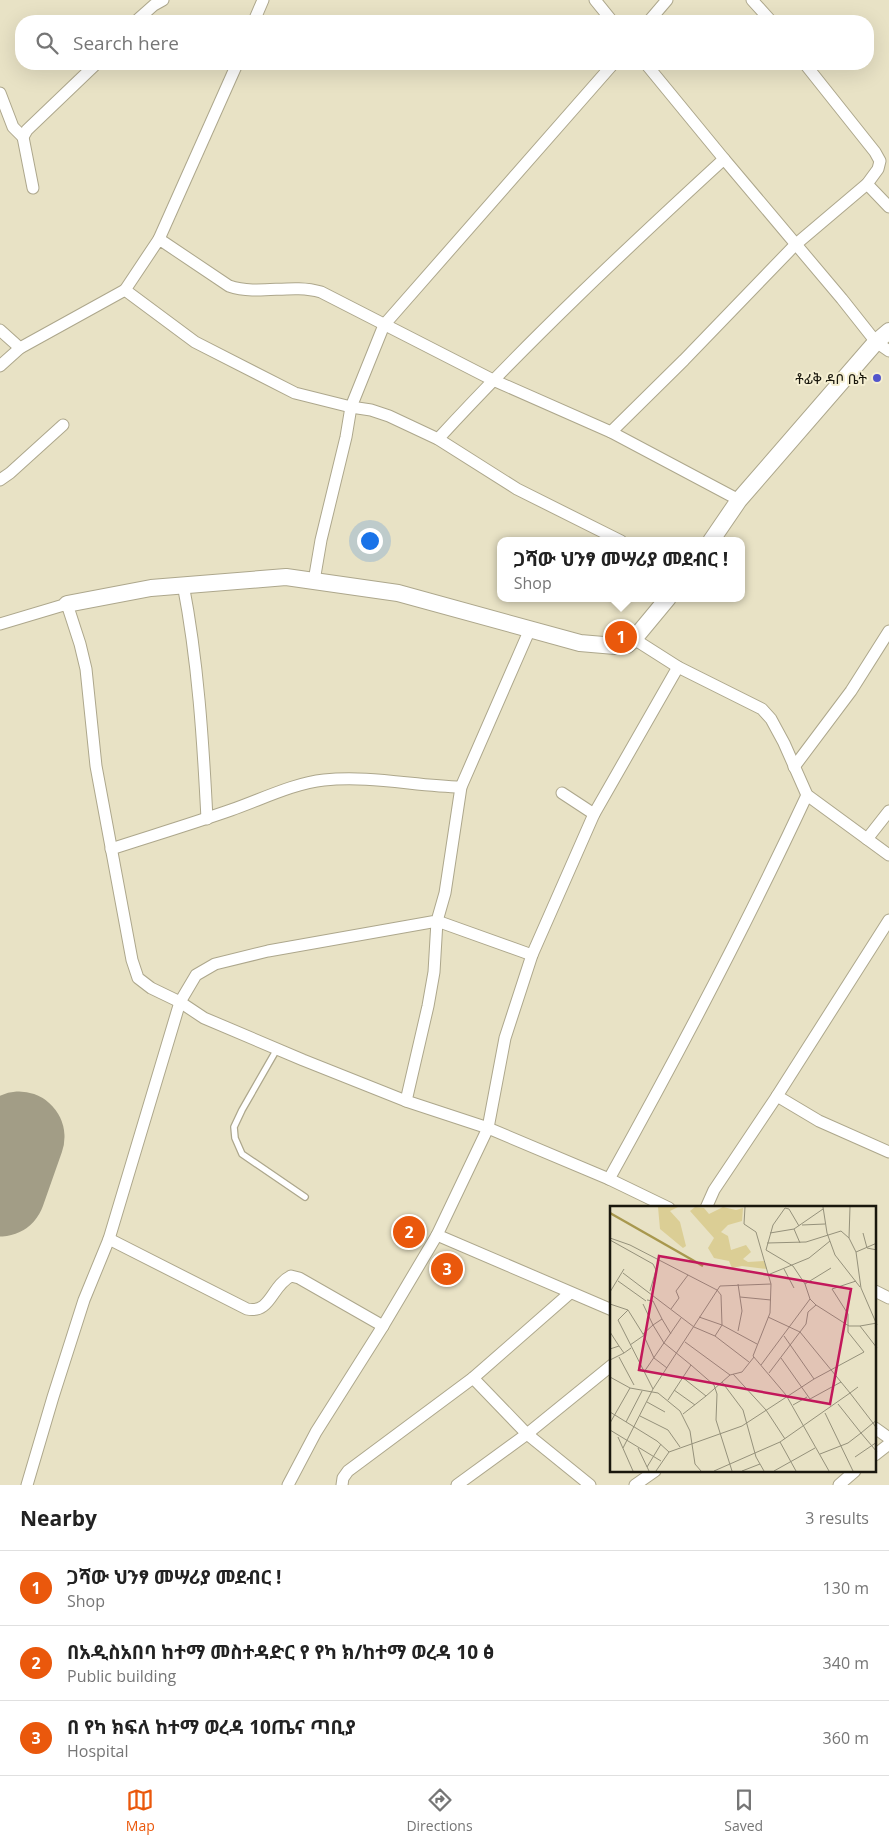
<!DOCTYPE html>
<html lang="en">
<head>
<meta charset="utf-8">
<style>
  body { margin:0; font-family:"Open Sans","Noto Sans Ethiopic",sans-serif; background:#f6f6f6; color:#222 }
  .you { position:absolute; left:369px; top:540px; width:18px; height:18px; margin:-12px; border:4px solid #fff; border-radius:50%; background:#1a73e8; box-shadow:0 0 0 8px #1a73e833 }
  .badge { display:grid; place-items:center; width:32px; height:32px; border-radius:50%; background:#ea580c; color:#fff; font-size:16px; font-weight:700 }
  .pin { position:absolute; translate:-50% -50%; border:2px solid #fff; box-shadow:0 1px 5px #0006 }
  .popup { position:absolute; left:497px; top:537px; width:248px; height:65px; box-sizing:border-box; display:grid; place-content:center; border-radius:10px; background:#fff; filter:drop-shadow(0 1px 4px #0005); font-size:16px; white-space:nowrap; color:#767676 }
  .popup b { font-size:19px; color:#222 }
  .popup::after { content:''; position:absolute; left:50%; top:100%; margin-left:-10px; border:10px solid transparent; border-top-color:#fff }
  .list { margin:0; padding:0; list-style:none }
  h2 { display:flex; justify-content:space-between; align-items:center; height:65px; margin:0; padding:0 20px; font-size:21px }
  h2 small { font-size:16px; font-weight:400; color:#767676 }
  .list li { display:grid; grid-template-columns:32px 1fr auto; gap:15px; align-items:center; box-sizing:border-box; height:75px; padding:0 20px; border-top:1px solid #e0e0e0 }
  .list b { display:block; font-size:19px; white-space:nowrap }
  .list p { margin:0; font-size:16px; white-space:nowrap; color:#767676 }
  .list em { font-size:16px; font-style:normal; color:#767676 }
  .icon { flex:none; width:28px; height:28px; fill:none; stroke:currentColor; stroke-width:2; stroke-linecap:round; stroke-linejoin:round }
  .map { position:relative; flex:none; width:889px; height:1485px; overflow:hidden }
  .search { position:absolute; background:#fff; box-shadow:0 5px 20px #0002; left:15px; right:15px; top:15px; height:55px; display:flex; align-items:center; gap:12px; box-sizing:border-box; padding:0 18px; border-radius:20px; color:#767676; font-size:19px }
  .sheet { height:290px; background:#fff }
  nav { display:flex; justify-content:space-around; align-items:center; box-sizing:border-box; height:70px; border-top:1px solid #e0e0e0; background:#fff; font-size:14px; color:#767676 }
  nav a { display:grid; justify-items:center; gap:2px }
  nav .on { color:#ea580c }
  .map>svg:first-child { display:block }
</style>
</head>
<body>
<div class="map">
<svg width="889" height="1485" viewBox="0 0 889 1485">
  <rect width="100%" height="100%" fill="#e8e2c5"/>
  <g fill="none" stroke-linecap="round" stroke-linejoin="round">
    <path stroke="#a29d86" stroke-width="91" d="M0,1191L19,1137"/>
    <defs>
      <path id="lane" d="M277,1049L242,1110L234,1127L235,1138L242,1154L305,1197"/>
      <g id="street">
        <path d="M595,0L612,21"/>
        <path d="M752,0L771,21"/>
        <path d="M136,21L154,5L163,0"/>
        <path d="M254,21L263,0"/>
        <path d="M649,21L667,0"/>
        <path d="M646,64L724,159"/>
        <path d="M0,93L13,127L23,137L27,130L96,64"/>
        <path d="M23,137L33,188"/>
        <path d="M867,184L889,207"/>
        <path d="M159,239L237,64"/>
        <path d="M125,290L159,239L229,286C259,296 291,283 321,292L493,380L611,432L739,500"/>
        <path d="M0,330L20,348"/>
        <path d="M0,366L20,348L125,290L195,342L295,393L351,407L371,410L389,416L438,439L517,489L621,541"/>
        <path d="M611,432L684,360L795,245L867,184L878,169L880,161L875,152L805,64"/>
        <path d="M438,439C528,341 626,249 724,159L842,299L876,342L889,351"/>
        <path d="M0,480L10,473L63,425"/>
        <path d="M314,581L321,540L346,437L351,407L384,325L613,64"/>
        <path d="M183,584C198,661 203,740 207,819"/>
        <path d="M0,624L67,604L80,644L86,669L96,766L132,960L138,978L151,988L180,1002L204,1018L303,1060L406,1101L488,1128L609,1179L669,1208"/>
        <path d="M634,639L678,667L762,709L771,719L784,743L807,795L889,855"/>
        <path d="M794,767L851,691L889,631"/>
        <path d="M562,793L594,814"/>
        <path d="M867,839L889,811"/>
        <path d="M111,849C151,836 191,824 231,810C260,800 294,783 324,780C369,775 416,786 461,787"/>
        <path d="M889,920L777,1096L819,1121L889,1152"/>
        <path d="M406,1101L428,1006L434,972L437,921L532,955"/>
        <path d="M609,1179C679,1053 746,926 807,795"/>
        <path d="M706,1208L714,1190L777,1096"/>
        <path d="M437,1235L612,1310"/>
        <path d="M109,1239L247,1309C271,1314 271,1286 291,1276L299,1278L383,1326"/>
        <path d="M875,1291L889,1298"/>
        <path d="M473,1378L570,1293"/>
        <path d="M875,1428L889,1438"/>
        <path d="M875,1455L889,1444"/>
        <path d="M27,1485L53,1397L84,1300L109,1239L180,1002L196,975L215,964L268,951L437,921L445,893L461,787L530,629"/>
        <path d="M288,1485L316,1432L383,1326L437,1235L488,1128L505,1038L532,955L594,814L678,667"/>
        <path d="M342,1485L343,1478L348,1471L473,1378L527,1434L457,1485"/>
        <path d="M590,1485L527,1434L612,1365"/>
        <path d="M635,1485L655,1471"/>
        <path d="M839,1485L855,1471"/>
      </g>
      <g id="secondary">
        <path d="M711,541L739,500L876,342L889,331"/>
        <path d="M67,604L151,588L286,577L398,593L580,643L615,646L627,645L634,639L668,598"/>
      </g>
    </defs>
    <use href="#lane" stroke="#ada78c" stroke-width="8"/>
    <use href="#street" stroke="#ada78c" stroke-width="13"/>
    <use href="#secondary" stroke="#ada78c" stroke-width="18"/>
    <use href="#lane" stroke="#fff" stroke-width="5.5"/>
    <use href="#street" stroke="#fff" stroke-width="11"/>
    <use href="#secondary" stroke="#fff" stroke-width="16"/>
  </g>
  <circle fill="#5255cc" stroke="#f5efd2" stroke-width="2" cx="877" cy="378" r="5"/>
  <g text-anchor="middle" dominant-baseline="central" stroke-width="4" stroke-linejoin="round" paint-order="stroke">
    <g font-size="14" fill="#19170d" stroke="#f5efd2" text-anchor="end">
      <text x="867" y="378">ቶፊቅ ዳቦ ቤት</text>
    </g>
  </g>
  <g transform="translate(610 1206)">
    <rect width="266" height="266" fill="#e8e2c5"/>
    <path d="M48,1H68L60,5L70,16L76,40L73,42L50,23ZM85,1L94,2L99,8L113,1L126,4L133,2L132,15L118,19L111,26L118,30L121,44L136,39L141,46L133,53L138,56L154,55L157,63L132,60L122,62L119,55L104,52L98,42L104,32L80,5Z" fill="#dbce95"/>
    <path fill="none" stroke="#a8984e" stroke-width="2.5" d="M0,7L93,60"/>
    <path fill="none" stroke="#95917b" stroke-width="1" d="M213,1L217,27L225,49L250,81M192,19L215,18M184,23L190,37M160,27L184,23L213,3M253,27L257,42L267,44M0,32L20,39L107,84L111,89L112,119L147,138M239,32L240,1M0,34L43,58L46,64L40,85M157,37L196,36L231,25L239,32L246,46L251,82L267,119M246,46L267,37M174,63L184,82M13,67L84,121L105,130L139,156M160,68L199,52L220,35M8,75L36,95M128,78L132,105L128,125M161,78L160,107L143,150L176,189L219,265M195,78L221,62M0,86L14,63M130,91L161,94M0,98L18,104L33,128L43,119L54,137L81,159M33,98L43,119L52,113L43,95L37,94M206,99L239,120H250L267,142M61,103L69,92L66,85L78,69M18,104L8,114L43,183M89,111L112,119L105,130M52,113L61,128M250,120L267,117M0,126L9,140M33,128L44,152L57,162M75,136L120,169M20,139L33,130M0,143L9,140L14,147L21,142M9,151L24,179M171,152L200,193L231,176M0,154L14,147M151,159L200,93L195,78L183,60L156,44L163,19L175,2L179,3L189,20M34,166L71,112M159,167L196,118L198,106L206,99L200,93M123,168L156,204L175,233M0,171L20,182L48,187L70,205L80,225L85,258L91,265M72,171L96,190L73,208M204,173L254,146L238,126V108L222,83L246,75M112,176L133,204L146,251L154,265M248,181L240,187L263,217L267,214M64,184L85,199M96,190L120,169L132,166L144,151M58,194L81,159L104,179L107,188L106,214L122,265M37,196L55,206M228,198L251,227L263,217L267,223M183,199L197,191M0,206L47,235L59,246M215,207L243,265M30,210L58,224L70,241M16,216L32,185M0,217L20,182M0,224L51,255M8,231L23,265M170,236L186,265M13,242L43,183L110,80L161,78L146,26L134,18L135,1M28,242L39,265M210,248L238,237L251,227L267,246M245,251L267,236M37,261L51,238M46,265L59,246L132,220L204,173L174,130M104,265L170,236L240,187L190,126L158,111M132,265L150,258M164,265L205,242"/>
    <path fill="#c2185b" fill-opacity="0.15" stroke="#c2185b" stroke-width="2.5" d="M49,50L241,83L220,198L29,164Z"/>
    <rect width="266" height="266" fill="none" stroke="#19170d" stroke-width="2.5"/>
  </g>
</svg>
<div class="you"></div>
<div class="pin badge" style="left:621px;top:637px">1</div>
<div class="popup"><b>ጋሻው ህንፃ መሣሪያ መደብር !</b>Shop</div>
<div class="pin badge" style="left:409px;top:1232px">2</div>
<div class="pin badge" style="left:447px;top:1269px">3</div>
<div class="search"><svg class="icon" aria-label="search" viewBox="0 0 24 24"><circle cx="10" cy="10" r="6"/><path d="M15 15l6 6"/></svg>Search here</div>
</div>
<section class="sheet">
<h2>Nearby<small>3 results</small></h2>
<ul class="list">
<li><span class="badge">1</span><div><b>ጋሻው ህንፃ መሣሪያ መደብር !</b><p>Shop</p></div><em>130 m</em></li>
<li><span class="badge">2</span><div><b>በአዲስአበባ ከተማ መስተዳድር የ የካ ክ/ከተማ ወረዳ 10 ፅ</b><p>Public building</p></div><em>340 m</em></li>
<li><span class="badge">3</span><div><b>በ የካ ክፍለ ከተማ ወረዳ 10ጤና ጣቢያ</b><p>Hospital</p></div><em>360 m</em></li>
</ul>
</section>
<nav>
<a class="on"><svg class="icon" aria-label="map" viewBox="0 0 24 24"><path d="M3 6l6-2 6 2 6-2v14l-6 2-6-2-6 2zM9 4v14M15 6v14"/></svg>Map</a>
<a><svg class="icon" aria-label="directions" viewBox="0 0 24 24"><path d="M12 3l9 9-9 9-9-9zM9 14v-3h6M13 9l2 2-2 2"/></svg>Directions</a>
<a><svg class="icon" aria-label="saved" viewBox="0 0 24 24"><path d="M7 4h10v16l-5-4-5 4z"/></svg>Saved</a>
</nav>
</body>
</html>
